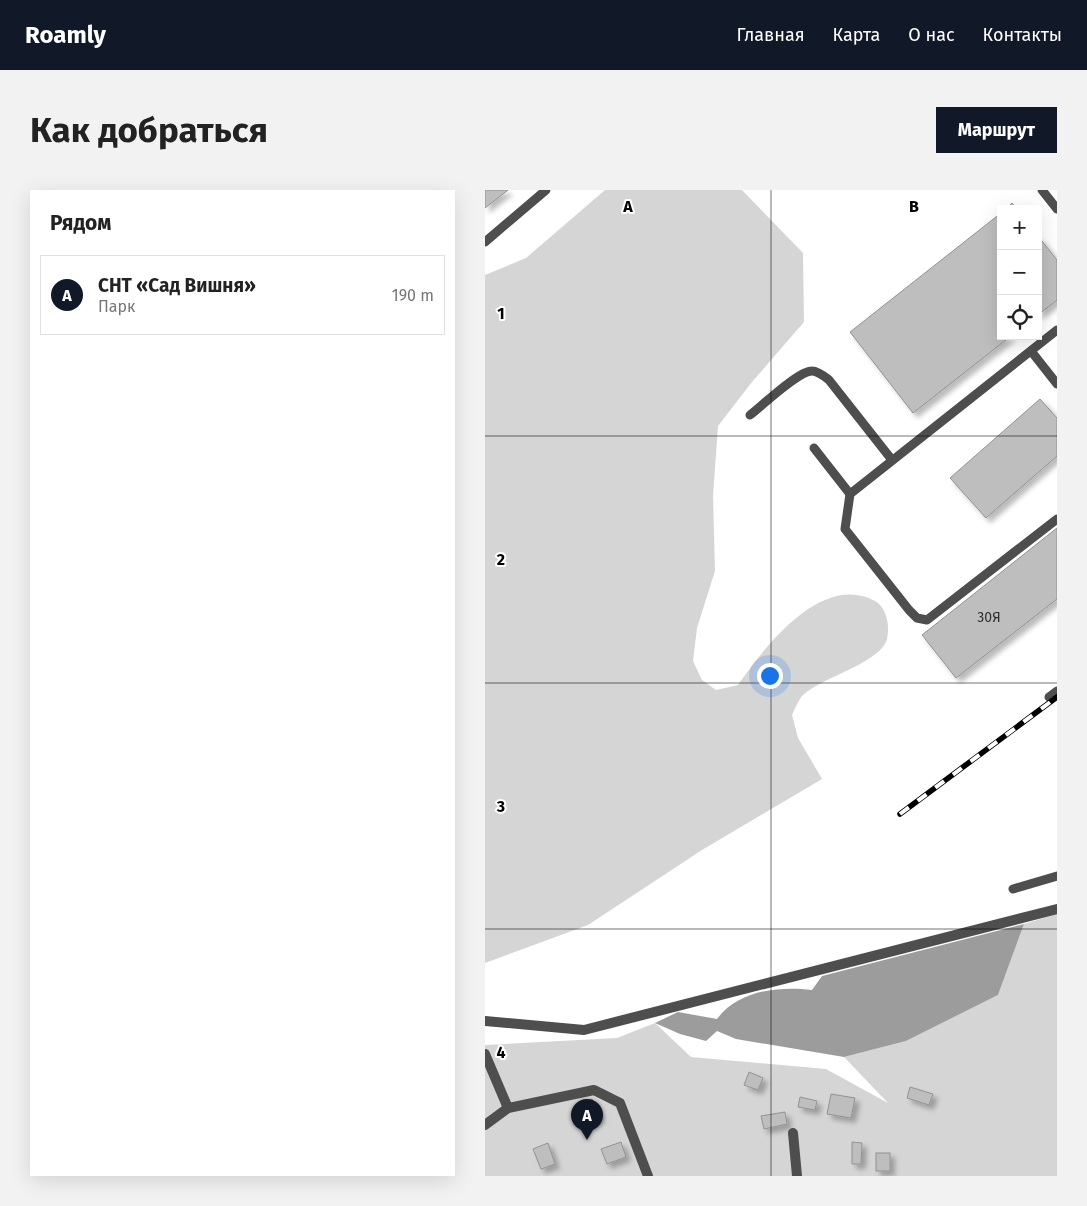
<!DOCTYPE html>
<html lang="ru">
<head>
<meta charset="utf-8">
<style>
  body { margin:0; font-family:"Fira Sans",sans-serif; background:#f2f2f2; color:#222 }
  .controls { position:absolute; right:15px; top:15px; display:grid; overflow:hidden; border-radius:0px; box-shadow:0 5px 20px #0002 }
  .controls button { width:45px; height:45px; display:grid; place-items:center; padding:0; border:0; border-bottom:1px solid #e0e0e0; background:#fff; color:#222; font:25px sans-serif }
  .you { position:absolute; left:284px; top:485px; width:18px; height:18px; margin:-12px; border:4px solid #fff; border-radius:50%; background:#1a73e8; box-shadow:0 0 0 8px #1a73e833 }
  .badge { display:grid; place-items:center; width:32px; height:32px; border-radius:50%; background:#111827; color:#fff; font-size:16px; font-weight:700 }
  .pin { position:absolute; translate:-50% -41px; filter:drop-shadow(0 1px 2px #0008) }
  .pin::after { content:''; position:absolute; top:26px; width:18px; height:15px; background:inherit; clip-path:polygon(0 0,100% 0,50% 100%) }
  .list { margin:0; padding:0; list-style:none }
  h2 { display:flex; justify-content:space-between; align-items:center; height:65px; margin:0; padding:0 20px; font-size:21px }
  h2 small { font-size:16px; font-weight:400; color:#767676 }
  .list li { display:grid; grid-template-columns:32px 1fr auto; gap:15px; align-items:center; box-sizing:border-box; height:80px; margin:0 10px 10px; padding:0 10px; border:1px solid #e0e0e0; border-radius:0px }
  .list b { display:block; font-size:19px; white-space:nowrap }
  .list p { margin:0; font-size:16px; white-space:nowrap; color:#767676 }
  .list em { font-size:16px; font-style:normal; color:#767676 }
  .icon { flex:none; width:28px; height:28px; fill:none; stroke:currentColor; stroke-width:2; stroke-linecap:round; stroke-linejoin:round }
  .map { position:relative; flex:none; width:572px; height:986px; overflow:hidden; border-radius:0px }
  header { display:flex; align-items:center; gap:30px; box-sizing:border-box; height:70px; padding:0 25px; background:#111827; color:#fff }
  header strong { font-size:24px }
  nav { display:flex; gap:28px; margin-inline-start:auto; font-size:18px }
  .intro { display:flex; align-items:center; justify-content:space-between; box-sizing:border-box; height:120px; padding:0 30px }
  h1 { margin:0; font-size:35px }
  .button { padding:12px 22px; border-radius:0px; background:#111827; color:#fff; font-size:18px; font-weight:700 }
  main { display:flex; gap:30px; padding:0 30px }
  aside { flex:1; background:#fff; border-radius:0px; box-shadow:0 5px 20px #0002 }
  .map>svg:first-child { display:block }
</style>
</head>
<body>
<header>
<strong>Roamly</strong>
<nav><a>Главная</a><a>Карта</a><a>О нас</a><a>Контакты</a></nav>
</header>
<div class="intro"><h1>Как добраться</h1><a class="button">Маршрут</a></div>
<main>
<aside>
<h2>Рядом<small></small></h2>
<ul class="list">
<li><span class="badge">A</span><div><b>СНТ «Сад Вишня»</b><p>Парк</p></div><em>190 m</em></li>
</ul>
</aside>
<div class="map">
<svg width="572" height="986" viewBox="0 0 572 986">
  <defs>
    <filter id="shadow"><feDropShadow dx="4.5" dy="4.5" stdDeviation="2.5" flood-color="#0004"/></filter>
  </defs>
  <rect width="100%" height="100%" fill="#fff"/>
  <g fill="#d5d5d5">
    <path d="M120,0H257L318,63L319,132L267,192L233,236L228,306L230,381L212,438L208,471L217,490L231,500L253,495C279,458 336,382 390,411C402,418 405,436 402,449C396,473 337,487 318,505C313,510 310,519 307,525L313,548L337,589L217,660L103,735L0,773V85L41,68Z"/>
    <path d="M572,724V986H0V855L132,848L170,833L206,867L341,879L403,913L359,867L421,851L513,805L539,734Z"/>
  </g>
  <path fill="#9c9c9c" d="M539,734L513,805L421,851L359,867L251,849L232,841L221,851L195,844L170,833L193,822L232,829C253,800 295,796 327,800L337,786Z"/>
  <g fill="#bebebe" stroke="#929292" filter="url(#shadow)">
    <path d="M0,0H23L0,18Z"/>
    <path d="M527,13L532,19H521Z"/>
    <path d="M516,23V146H526L428,223L365,142Z"/>
    <path d="M553,46L572,70V110L553,125Z"/>
    <path d="M555,209L572,228V266L501,328L465,288Z"/>
    <path d="M572,338V409L471,488L437,445Z"/>
    <path d="M264,882L278,888L273,900L259,895Z"/>
    <path d="M425,897L448,904L444,915L422,908Z"/>
    <path d="M346,904L370,908L366,928L342,924Z"/>
    <path d="M315,907L332,911L330,920L313,917Z"/>
    <path d="M107,909L115,928L99,934L92,915Z"/>
    <path d="M300,922L302,934L279,939L276,926Z"/>
    <path d="M136,952L141,967L122,974L116,959Z"/>
    <path d="M367,952L377,953L376,974H367Z"/>
    <path d="M63,953L70,974L56,979L48,959Z"/>
    <rect x="391" y="963" width="14" height="18"/>
  </g>
  <g fill="none" stroke-linecap="round" stroke-linejoin="round">
    <g stroke="#4e4e4e" stroke-width="9">
      <path d="M557,0L572,19"/>
      <path d="M0,52L61,0"/>
      <path d="M572,140L365,304L360,339L424,420L432,428L442,430L572,329"/>
      <path d="M546,161L572,194"/>
      <path d="M265,225C277,216 313,181 327,181C333,181 339,186 344,190L407,270"/>
      <path d="M329,258L365,304"/>
      <path d="M564,507L572,501"/>
      <path d="M528,699L572,686"/>
    </g>
    <g stroke="#4e4e4e" stroke-width="10">
      <path d="M0,831L99,840L572,719"/>
      <path d="M0,864L23,918"/>
      <path d="M0,935L23,918L109,900L135,913L163,986"/>
      <path d="M308,943L312,986"/>
    </g>
    <defs>
      <path id="rail" d="M415,624L572,507"/>
    </defs>
    <use href="#rail" stroke="#000" stroke-width="5.5"/>
    <use href="#rail" stroke="#fff" stroke-width="4" stroke-dasharray="11" stroke-linecap="butt"/>
  </g>
  <path fill="none" stroke="#000" stroke-width="1" stroke-opacity="0.55" d="M286,0V986M0,246H572M0,493H572M0,739H572"/>
  <g text-anchor="middle" dominant-baseline="central" stroke-width="4" stroke-linejoin="round" paint-order="stroke">
    <g font-size="14" fill="#303030">
      <text x="504" y="427">30Я</text>
    </g>
  </g>
  <g font-size="16" text-anchor="middle" font-weight="bold" fill="#000" stroke="#fff" stroke-width="4" stroke-linejoin="round" paint-order="stroke">
    <text x="143" y="22">A</text>
    <text x="429" y="22">B</text>
    <text x="16" y="129">1</text>
    <text x="16" y="375">2</text>
    <text x="16" y="622">3</text>
    <text x="16" y="868">4</text>
  </g>
</svg>
<div class="controls">
<button>+</button>
<button>−</button>
<button><svg class="icon" aria-label="locate" viewBox="0 0 24 24"><circle cx="12" cy="12" r="6"/><path d="M12 2v4M12 18v4M2 12h4M18 12h4"/></svg></button>
</div>
<div class="you"></div>
<div class="pin badge" style="left:102px;top:950px">A</div>
</div>
</main>
</body>
</html>
